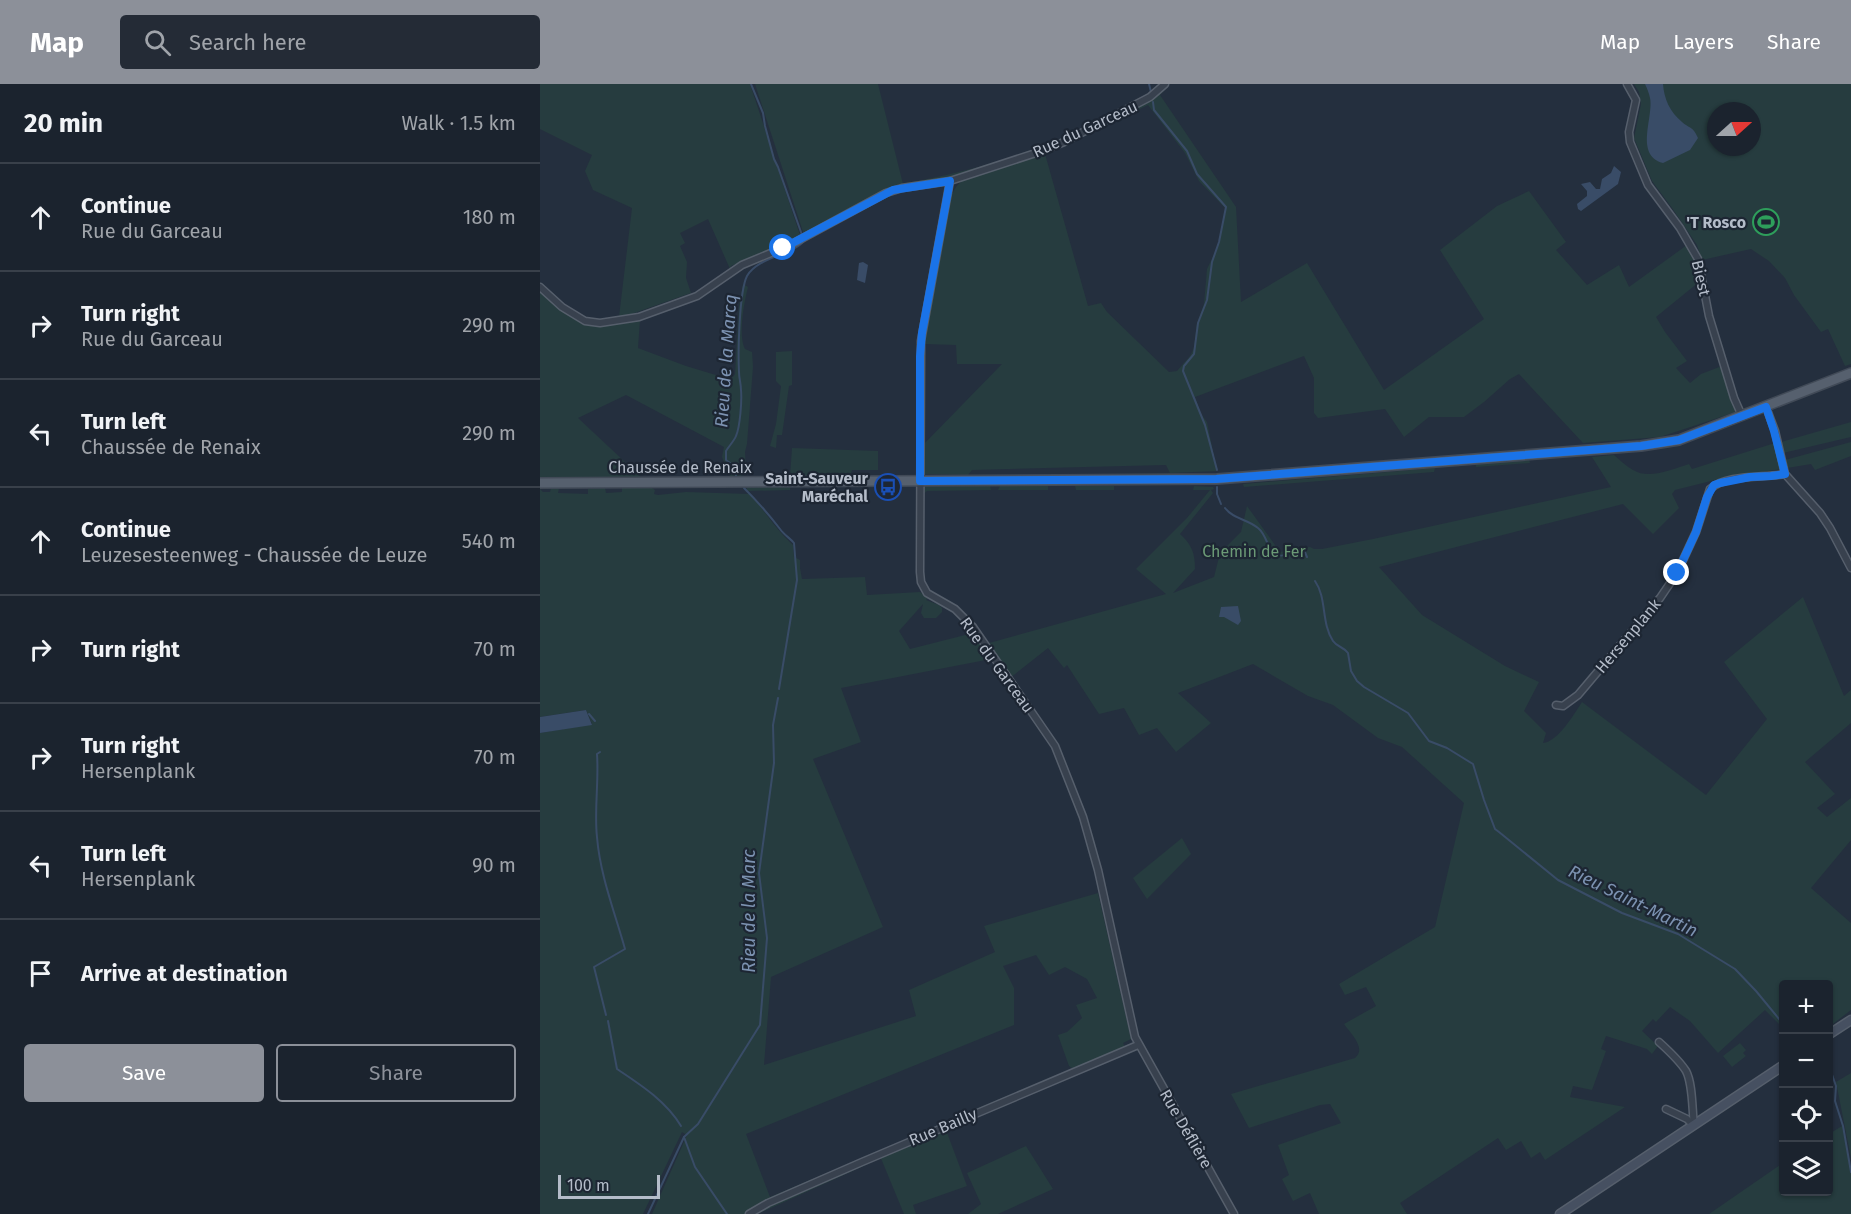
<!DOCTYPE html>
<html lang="en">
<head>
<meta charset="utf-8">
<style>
  body { margin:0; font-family:"Fira Sans",sans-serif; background:#242b36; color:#f1f3f6 }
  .controls { position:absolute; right:18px; bottom:18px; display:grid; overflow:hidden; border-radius:6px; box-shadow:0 2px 4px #0004 }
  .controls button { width:54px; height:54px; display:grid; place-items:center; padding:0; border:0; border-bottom:2px solid #39404a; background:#1b232e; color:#f1f3f6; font:30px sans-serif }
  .compass { position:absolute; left:1167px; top:18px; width:54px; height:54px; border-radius:50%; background:#1b232e; box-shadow:0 2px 4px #0004; rotate:69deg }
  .scale { position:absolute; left:18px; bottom:15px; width:102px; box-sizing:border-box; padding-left:6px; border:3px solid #b4bcc9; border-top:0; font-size:16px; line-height:21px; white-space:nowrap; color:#b4bcc9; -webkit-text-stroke:4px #1d2633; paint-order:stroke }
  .stop { position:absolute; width:18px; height:18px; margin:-14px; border:4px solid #1a73e8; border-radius:50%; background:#fff }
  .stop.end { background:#1a73e8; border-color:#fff; box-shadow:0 2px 6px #0008 }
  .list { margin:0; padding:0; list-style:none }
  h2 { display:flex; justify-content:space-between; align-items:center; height:78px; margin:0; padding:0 24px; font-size:26px }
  h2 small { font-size:20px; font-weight:400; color:#a0a4aa }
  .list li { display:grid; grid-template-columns:39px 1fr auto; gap:18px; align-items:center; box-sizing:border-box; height:108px; padding:0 24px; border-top:2px solid #39404a }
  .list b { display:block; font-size:22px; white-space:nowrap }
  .list p { margin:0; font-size:20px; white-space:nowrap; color:#a0a4aa }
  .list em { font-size:20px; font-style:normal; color:#a0a4aa }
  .actions { display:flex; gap:12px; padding:18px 24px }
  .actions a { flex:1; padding:14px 0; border:2px solid #8c9099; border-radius:6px; text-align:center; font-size:21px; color:#8c9099 }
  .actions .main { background:#8c9099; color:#fff }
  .icon { flex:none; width:33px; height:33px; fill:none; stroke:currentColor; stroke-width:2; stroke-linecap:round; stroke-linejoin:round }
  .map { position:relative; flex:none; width:1311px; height:1130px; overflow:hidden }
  header { display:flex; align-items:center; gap:36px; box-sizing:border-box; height:84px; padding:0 30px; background:#8c9099; color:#fff }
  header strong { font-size:28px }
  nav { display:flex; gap:33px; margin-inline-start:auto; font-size:21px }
  .search { width:420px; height:54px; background:#242b36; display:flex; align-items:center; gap:15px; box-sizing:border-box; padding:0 21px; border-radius:6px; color:#a0a4aa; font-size:22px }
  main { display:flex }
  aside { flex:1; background:#1b232e }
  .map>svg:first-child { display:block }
</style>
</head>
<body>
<header>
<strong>Map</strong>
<div class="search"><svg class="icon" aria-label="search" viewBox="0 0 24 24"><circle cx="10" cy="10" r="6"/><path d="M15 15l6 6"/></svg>Search here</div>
<nav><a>Map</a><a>Layers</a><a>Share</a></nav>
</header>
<main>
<aside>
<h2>20 min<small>Walk · 1.5 km</small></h2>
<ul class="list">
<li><svg class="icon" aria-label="ahead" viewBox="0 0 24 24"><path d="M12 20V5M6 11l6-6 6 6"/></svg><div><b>Continue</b><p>Rue du Garceau</p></div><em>180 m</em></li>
<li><svg class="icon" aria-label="right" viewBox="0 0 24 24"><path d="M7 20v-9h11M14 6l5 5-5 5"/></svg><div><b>Turn right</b><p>Rue du Garceau</p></div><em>290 m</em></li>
<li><svg class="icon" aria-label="left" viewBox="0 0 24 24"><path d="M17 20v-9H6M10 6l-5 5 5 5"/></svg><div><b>Turn left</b><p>Chaussée de Renaix</p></div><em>290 m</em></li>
<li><svg class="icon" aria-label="ahead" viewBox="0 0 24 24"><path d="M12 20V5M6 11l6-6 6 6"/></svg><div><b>Continue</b><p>Leuzesesteenweg - Chaussée de Leuze</p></div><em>540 m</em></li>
<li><svg class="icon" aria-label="right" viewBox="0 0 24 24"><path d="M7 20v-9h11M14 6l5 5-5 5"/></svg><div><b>Turn right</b></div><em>70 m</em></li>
<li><svg class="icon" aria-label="right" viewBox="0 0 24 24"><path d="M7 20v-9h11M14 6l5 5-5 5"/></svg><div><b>Turn right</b><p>Hersenplank</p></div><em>70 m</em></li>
<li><svg class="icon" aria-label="left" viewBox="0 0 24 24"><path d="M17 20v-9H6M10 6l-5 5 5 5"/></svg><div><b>Turn left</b><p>Hersenplank</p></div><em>90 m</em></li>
<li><svg class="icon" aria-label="arrive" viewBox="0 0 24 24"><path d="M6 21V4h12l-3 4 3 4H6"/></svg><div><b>Arrive at destination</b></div></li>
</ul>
<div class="actions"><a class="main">Save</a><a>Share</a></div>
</aside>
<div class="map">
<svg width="1311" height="1130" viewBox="0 0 1311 1130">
  <rect width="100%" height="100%" fill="#242f3e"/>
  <g fill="#263c3f" fill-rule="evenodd">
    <path d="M0,0H210L260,151L251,156L252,158L191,182L190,185L168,135L140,149L145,159L140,162L147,178L146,194L151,209L83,233H79L92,124L53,106L45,87L52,71L0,45Z"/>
    <path d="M215,0H338L363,100L342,107L343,108L330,116L329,114L311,124V127L291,137L289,136L282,139L283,141L264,151Z"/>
    <path d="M627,0H630L620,11L696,123L701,218L767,179L844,306L944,235L900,166L957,122L989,107L1026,158L1016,166L1047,201L1079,181L1089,203L1147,161L1155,171L1159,198L1116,233L1125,248L1147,277L1136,284L1150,299L1161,290L1182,282L1196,328L1120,353L1043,359L979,290L970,295L944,318L924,333H889L864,353L845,325L778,334L774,329V294L764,272L655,313L661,330L667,338L677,387L630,389L626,381L432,386L428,391L385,390L383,361L462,280H417L416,261L385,260L392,205H394L395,189H397L398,185L396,184L410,109H413C420,90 448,87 466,80V82L477,79V77L531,56V58L505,70L548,222L561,219L567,228L629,288L637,287L650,272L654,264L657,239L664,220L667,185L678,162L686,125L659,97L645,69L608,21L545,52L544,50L606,18Z"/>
    <path d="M1094,0H1311V280L1305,282L1288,245L1281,248L1254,211L1245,194L1229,177L1211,165L1162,176L1157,161L1132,124L1112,97L1094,54L1101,20L1099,8ZM1176,27H1212V63H1176Z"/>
    <path d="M529,51V53C478,75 423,92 367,101L366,99C422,89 476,74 529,51Z"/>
    <path d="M203,200L208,203C204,219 198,251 205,265L212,268L213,283L207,360L205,368L206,386L202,392H190L182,373L184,363L86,311L38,334L101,393L0,394V206L42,237V239L49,242L50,239L91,235L92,238L100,236L98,264L146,282L189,295L193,293L195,290L199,222Z"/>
    <path d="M377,257H379V368H376Z"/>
    <path d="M252,267V301L249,302L242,351H237L236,364L230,362L236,340L241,302L236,297V268Z"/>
    <path d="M1311,338V353L1243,369L1241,358Z"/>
    <path d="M1311,358V372L1275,386L1271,380L1247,384L1245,376Z"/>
    <path d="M1235,359L1241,385L1183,394L1135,406L1132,410L1139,424L1113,450L1083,420L839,483L882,531L965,582L999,598L984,627L1006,649L1003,659C1018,658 1034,630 1042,618L1166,711L1227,635L1184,578L1263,513L1304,612L1311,606V639L1265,678L1295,710L1277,724L1287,733L1311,714V756L1271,804L1311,839V926L1289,943L1288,900H1244L1243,944L1225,926L1178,969L1150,937L1130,923L1116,938L1113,935L1102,947L1118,962L1112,970L1107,965L1066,952L1061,965L1066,967L1052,1006L1033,1002L1030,1013L1085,1023L1005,1076L1000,1068L991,1074L981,1057L966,1066L958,1054L860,1119L867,1130H779L770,1109L753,1117L742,1095L749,1091L738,1061L801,1039L790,1020L780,1021L709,1044L691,1010L815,974C827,964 810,949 804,940L836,922L826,903L805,911L799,900L895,843L924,719L862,663L838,654L793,621L768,612L713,580L638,609L671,639L636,668L617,644L599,651L584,624L559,630L527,581L524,584L508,564L470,594L449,559L626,510L596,485L647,434L670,406H653L654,402L673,403L674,405L671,406L673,409L640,450C652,461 655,469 655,485L633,509L674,493L680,469L701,448L707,422L740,468L770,463L774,465H782L833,455L1071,403L1052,373L1074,371C1080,376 1086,382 1093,386C1109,396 1133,385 1149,380L1152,385Z"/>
    <path d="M252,364L338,367V386H312L311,389L303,392H250Z"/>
    <path d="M989,376L990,379L936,383V380Z"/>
    <path d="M895,384L894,388L704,403L703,400Z"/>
    <path d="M450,402L451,406L387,407L383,410L385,403Z"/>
    <path d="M460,402H508V406H458Z"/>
    <path d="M535,402H574V406H536Z"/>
    <path d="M207,403H250V406L207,407Z"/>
    <path d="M11,404H19L18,409L48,410V405L65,404L66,409L82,408V404H112L115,406L114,410L118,411L146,408L210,410C225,427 236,446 253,461L254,473L260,476V484L262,495L325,493L327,511L380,508L388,514L386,516L399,521L402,524V528L396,534H384L381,529L383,520L359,547L370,565L433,549L451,575L301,604L321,658L273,675L343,843L231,893L224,981L376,932L369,906L455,868L444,842L558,809L591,955L583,959L586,965L535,986L529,982L518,951L527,948L542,934L536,921L557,914L547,895L525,883L509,891L496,871L463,882L474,904V941L206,1050L230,1113L393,1044V1046L230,1115L205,1130H112L147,1051L142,1048L103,1130H0V649L52,640L46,626L0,633V405L3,408H10Z"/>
    <path d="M642,754L651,770L607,815L593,794Z"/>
    <path d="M1200,959L1206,966L1203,969L1206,972L1192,983L1183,972Z"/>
    <path d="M1311,989V1074L1296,998Z"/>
    <path d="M517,991V993L418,1035L417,1033Z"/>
    <path d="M1302,1042L1311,1088V1130H1169L1243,1079L1244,1108H1288L1289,1050Z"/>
    <path d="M404,1045L406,1046L427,1102L373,1121L376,1130H364L340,1072Z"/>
    <path d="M486,1062L513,1105L458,1130H428L441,1120L427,1089Z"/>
    <path d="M327,1077L328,1080L220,1129L219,1125Z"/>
  </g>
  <g fill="#394c67">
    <path d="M1105,0H1123C1124,15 1130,28 1142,38C1150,45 1153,42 1158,54L1150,66L1123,79C1094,71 1114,33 1110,14C1109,9 1107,4 1105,0Z"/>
    <path d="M1074,82L1081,88L1078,100L1041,127L1038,125L1037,120L1047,112V107L1041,100L1050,98L1056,105H1060L1062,95L1071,89Z"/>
    <path d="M323,178L328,181L325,199L317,196L319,179Z"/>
    <path d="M698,522L701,537L698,541L684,533H679L681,523Z"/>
    <path d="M46,626L52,641L0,649V633Z"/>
  </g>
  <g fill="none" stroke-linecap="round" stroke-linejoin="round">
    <g stroke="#394c67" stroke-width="2">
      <path d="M211,0L223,29L225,42L234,75L238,83L262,151"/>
      <path d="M609,0L611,8"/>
      <path d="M613,18L614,26L647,67L657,90L686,123L679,158L672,178L667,216L658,239L654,270L644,282L643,287L665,341L677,386"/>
      <path d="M196,391L190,379L186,376V367C189,362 194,357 196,352C200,343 202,317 201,306C201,300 199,294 199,288C198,269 199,208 207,192C219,172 254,171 265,156"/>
      <path d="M677,403V410L681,420"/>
      <path d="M204,404C219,419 227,428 240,445C244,451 250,454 254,459L257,496L239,605"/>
      <path d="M685,424C693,435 707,435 718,444C727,451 727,465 736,472C746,473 753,465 764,466L767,473"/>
      <path d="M775,497C787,514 781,539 793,557C797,563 804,563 808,569L811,587L817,597L824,603L868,629L889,657L907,664L933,680L944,716L955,745L959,748L1018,796L1082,829L1138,850L1195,885L1216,907L1244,941"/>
      <path d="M49,630L55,637"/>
      <path d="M60,668L57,670C59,698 54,727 57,753C60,791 75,829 85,865L54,883L66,931"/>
      <path d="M68,937L77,985C101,1001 126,1017 141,1042"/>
      <path d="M1288,979L1296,1002L1295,1017L1303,1042L1311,1088"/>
      <path d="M144,1053L155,1083L187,1130"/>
      <path d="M108,1130L144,1053L158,1040L220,941L227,854L219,789L234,679L233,641L238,614"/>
    </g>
    <defs>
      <g id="street">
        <path d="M625,0L610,13L524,58L505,66L410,97L381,257L380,488L381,498L387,509L415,525L433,543L515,662L543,733L558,786L595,953L694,1130"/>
        <path d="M1087,0L1096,16L1089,48L1090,58L1108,101L1140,144L1158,175L1169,232L1194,314L1202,332"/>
        <path d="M0,203L22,223L45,237L60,239L99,233L157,212L202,181L250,161L346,109L362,104L410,97"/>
        <path d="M1226,323L1235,347L1245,390L1280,429L1290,444L1311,484"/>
        <path d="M1016,621L1023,622L1038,611L1120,514L1137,489L1156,448L1170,405C1186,390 1224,394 1245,390"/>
        <path d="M1119,958C1129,967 1139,976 1146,987C1153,1000 1152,1026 1154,1041"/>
        <path d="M1126,1025L1147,1035L1153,1041"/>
        <path d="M209,1130L228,1119L322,1078L598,961"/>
      </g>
      <g id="secondary">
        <path d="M1288,951L1311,936"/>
        <path d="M1020,1130L1244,981"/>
      </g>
      <path id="primary" d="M0,399L677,395L1101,362L1139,356L1311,289"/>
    </defs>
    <use href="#street" stroke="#565f6c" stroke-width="9"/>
    <use href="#secondary" stroke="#565f6c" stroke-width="11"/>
    <use href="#primary" stroke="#414a57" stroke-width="12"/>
    <use href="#street" stroke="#38414e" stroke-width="6"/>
    <use href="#secondary" stroke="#465061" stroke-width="8"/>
    <use href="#primary" stroke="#56606e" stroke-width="9"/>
  </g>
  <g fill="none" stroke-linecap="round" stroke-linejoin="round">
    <path stroke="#1a73e8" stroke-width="8" d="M243,164L353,106L410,97L382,249L380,272V397L676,395L1101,362L1139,356L1226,323L1234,347L1245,390L1231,392L1210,393L1180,399L1174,401L1167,413L1156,448L1137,489"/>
  </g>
  <defs>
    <symbol id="stadium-ring" viewBox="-11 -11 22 22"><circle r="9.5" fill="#1d2633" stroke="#2e9e5b" stroke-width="1.5"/><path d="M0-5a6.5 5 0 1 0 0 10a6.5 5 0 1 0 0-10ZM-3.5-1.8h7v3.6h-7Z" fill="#2e9e5b"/></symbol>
    <symbol id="bus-ring" viewBox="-11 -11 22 22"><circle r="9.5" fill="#1d2633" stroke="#1a4fb4" stroke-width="1.5"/><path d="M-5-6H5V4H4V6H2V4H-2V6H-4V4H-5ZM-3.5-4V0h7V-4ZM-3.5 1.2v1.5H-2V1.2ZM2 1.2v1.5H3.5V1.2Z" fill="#1a4fb4"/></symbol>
  </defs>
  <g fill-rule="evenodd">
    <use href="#stadium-ring" x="1211" y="123" width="30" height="30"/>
    <use href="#bus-ring" x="333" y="388" width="30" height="30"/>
  </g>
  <g text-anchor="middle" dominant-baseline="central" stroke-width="4.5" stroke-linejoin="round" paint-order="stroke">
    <g font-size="16" fill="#b4bcc9" stroke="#1d2633">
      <text transform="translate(545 45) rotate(-25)">Rue du Garceau</text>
      <text transform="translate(1161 194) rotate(77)">Biest</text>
      <text x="140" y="383">Chaussée de Renaix</text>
      <text transform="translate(1088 552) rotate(-50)">Hersenplank</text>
      <text transform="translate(457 581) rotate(54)">Rue du Garceau</text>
      <text transform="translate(403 1043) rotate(-23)">Rue Bailly</text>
      <text transform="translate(646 1045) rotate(60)">Rue Déflière</text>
    </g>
    <g font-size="16" font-weight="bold" fill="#b4bcc9" stroke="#1d2633" text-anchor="end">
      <text x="1206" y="138">'T Rosco</text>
      <text x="328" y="394">Saint-Sauveur<tspan x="328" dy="18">Maréchal</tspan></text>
    </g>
    <g font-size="16" fill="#6b9a76" stroke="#1d2633">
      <text x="714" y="467">Chemin de Fer</text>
    </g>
    <g font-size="18" font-style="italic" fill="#7c92b1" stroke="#1d2633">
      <text transform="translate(186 277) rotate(-86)">Rieu de la Marcq</text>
      <text transform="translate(1093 817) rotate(26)">Rieu Saint-Martin</text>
      <text transform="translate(209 827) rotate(-90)">Rieu de la Marc</text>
    </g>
  </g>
</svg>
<div class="controls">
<button>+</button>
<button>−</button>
<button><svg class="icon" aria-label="locate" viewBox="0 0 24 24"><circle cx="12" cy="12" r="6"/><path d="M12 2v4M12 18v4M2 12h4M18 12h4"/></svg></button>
<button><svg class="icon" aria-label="layers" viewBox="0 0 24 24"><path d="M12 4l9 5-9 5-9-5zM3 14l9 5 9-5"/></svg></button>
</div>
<svg class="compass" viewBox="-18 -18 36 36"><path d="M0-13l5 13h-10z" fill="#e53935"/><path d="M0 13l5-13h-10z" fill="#a0a4aa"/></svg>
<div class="scale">100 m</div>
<div class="stop" style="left:243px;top:164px"></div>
<div class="stop end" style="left:1137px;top:489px"></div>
</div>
</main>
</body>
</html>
